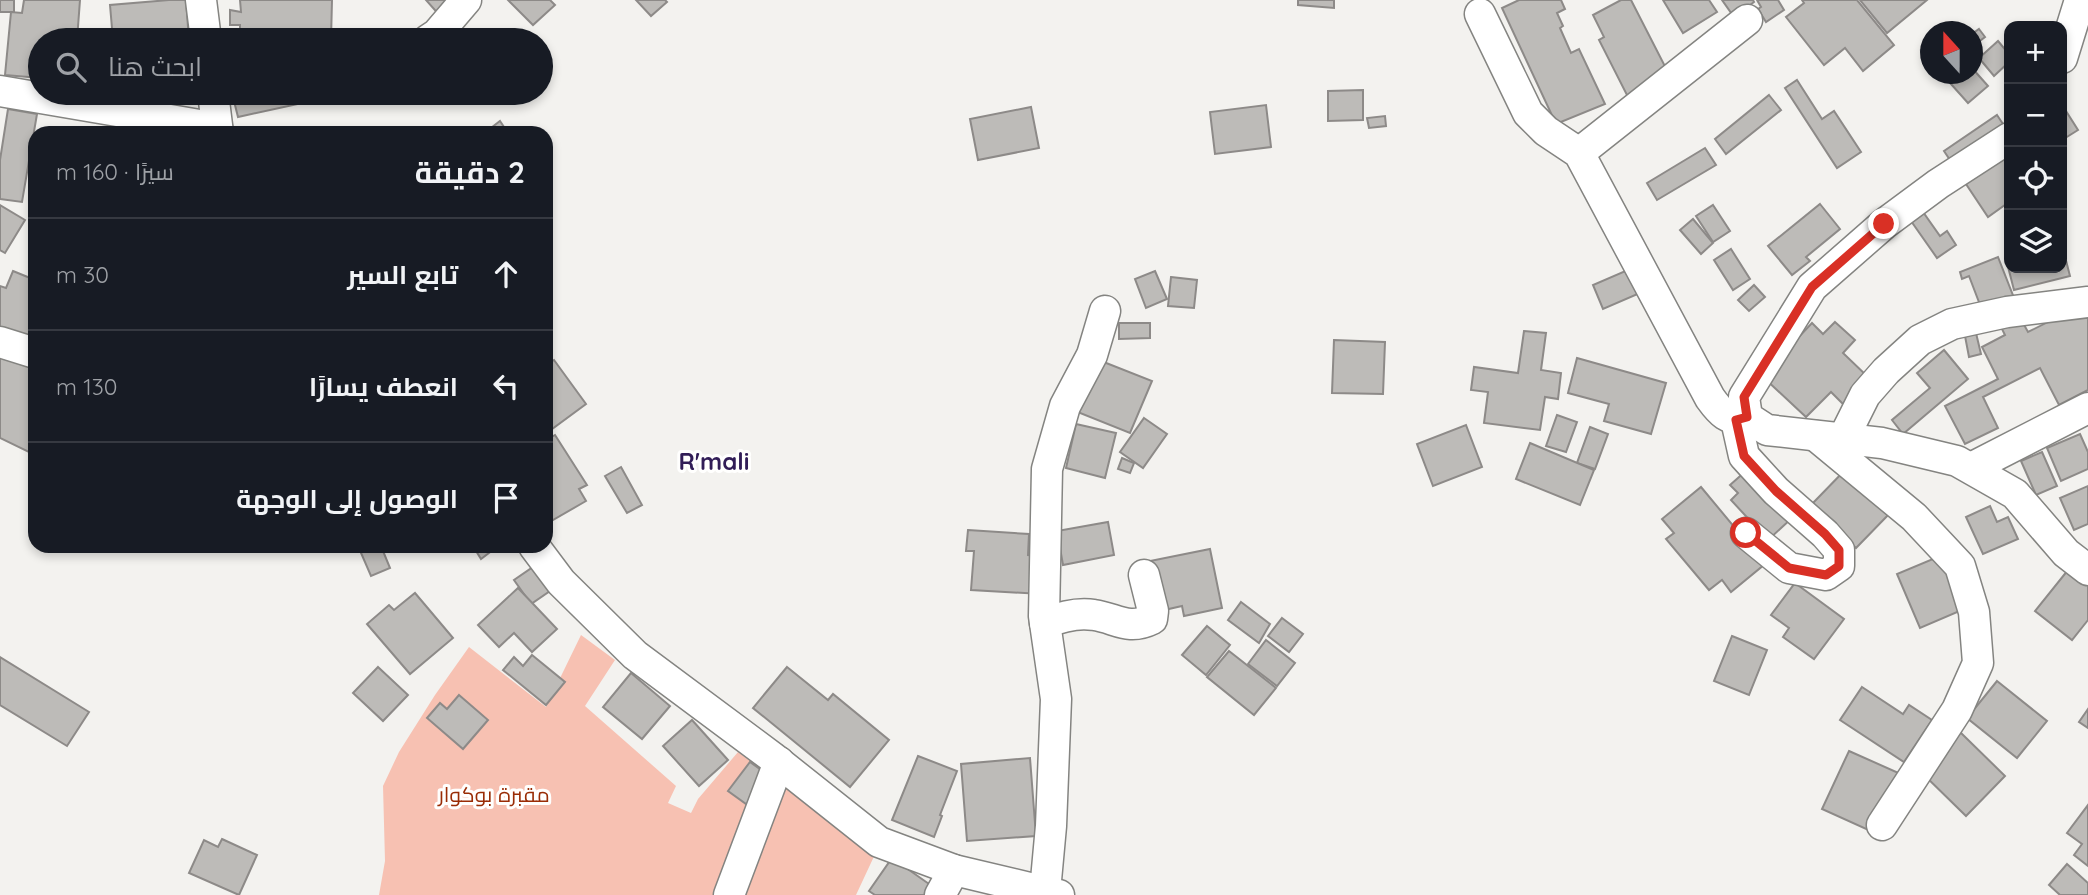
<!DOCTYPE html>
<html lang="ar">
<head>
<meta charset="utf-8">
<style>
  body { margin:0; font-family:Quicksand,Cairo,sans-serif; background:#20242c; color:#f1f3f6; direction:rtl }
  .controls { position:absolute; right:21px; top:21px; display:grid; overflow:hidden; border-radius:14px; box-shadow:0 4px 10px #0003 }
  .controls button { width:63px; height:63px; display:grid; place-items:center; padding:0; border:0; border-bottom:2px solid #363941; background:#171b24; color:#f1f3f6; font:35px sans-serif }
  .compass { position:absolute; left:1920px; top:21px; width:63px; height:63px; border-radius:50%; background:#171b24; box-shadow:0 4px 10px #0003; rotate:339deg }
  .stop { position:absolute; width:21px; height:21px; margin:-16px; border:5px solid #d93025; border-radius:50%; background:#fff }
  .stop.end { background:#d93025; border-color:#fff; box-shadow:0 2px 7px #0008 }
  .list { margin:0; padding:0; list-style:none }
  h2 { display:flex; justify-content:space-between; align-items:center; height:91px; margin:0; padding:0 28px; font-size:30px }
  h2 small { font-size:23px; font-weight:400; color:#9ea1a6 }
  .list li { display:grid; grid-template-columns:46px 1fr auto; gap:21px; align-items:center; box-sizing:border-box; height:112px; padding:0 28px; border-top:2px solid #363941 }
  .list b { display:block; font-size:26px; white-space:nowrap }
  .list em { font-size:23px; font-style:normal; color:#9ea1a6 }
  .icon { flex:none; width:38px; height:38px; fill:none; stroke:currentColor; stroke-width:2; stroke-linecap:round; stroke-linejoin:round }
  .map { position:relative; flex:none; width:2088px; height:895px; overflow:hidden; direction:ltr }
  .search { position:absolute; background:#171b24; box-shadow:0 4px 10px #0003; left:28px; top:28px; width:525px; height:77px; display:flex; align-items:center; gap:18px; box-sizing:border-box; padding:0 24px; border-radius:38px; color:#9ea1a6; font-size:26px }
  .panel { position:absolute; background:#171b24; box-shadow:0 4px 10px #0003; left:28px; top:126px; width:525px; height:427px; border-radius:21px; direction:rtl }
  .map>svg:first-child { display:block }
</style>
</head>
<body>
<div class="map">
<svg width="2088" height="895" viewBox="0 0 2088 895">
  <rect width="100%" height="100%" fill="#f3f2ef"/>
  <path fill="#f7c1b2" d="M581,635L615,660L585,706L676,786L668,803L691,813L698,799L738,752L877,850L856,895H379L385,861L383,786L399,752L435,695L469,647L546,707Z"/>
  <g fill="#bdbbb8" stroke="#8d8a88" stroke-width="2">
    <rect x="0" y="0" width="14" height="12"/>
    <path d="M24,0H80L77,40H40V78L5,75L11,12L22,13Z"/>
    <path d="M169,0H186L189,40H113L110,5Z"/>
    <path d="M240,0H332L331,40H240V25H230V10L241,12Z"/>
    <path d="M426,0H468L450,27Z"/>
    <path d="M508,0H550L555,5L533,25Z"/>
    <path d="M636,0H665L667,2L651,16Z"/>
    <path d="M1298,0H1334V8L1298,5Z"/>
    <path d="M1519,0H1561L1565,9L1557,13L1563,26L1560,28L1571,53L1579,49L1605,104L1556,124L1502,8Z"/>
    <path d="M1621,0H1631L1672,80L1630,101L1599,40L1604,37L1593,15Z"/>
    <path d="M1663,0H1709L1717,12L1683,33Z"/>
    <path d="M1722,0H1753L1754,2L1734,17Z"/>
    <path d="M1757,0H1778L1784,10L1766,22L1758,9L1761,7Z"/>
    <path d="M1802,0H1857L1894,45L1863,71L1845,48L1824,65L1786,17L1804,3Z"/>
    <path d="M1860,0H1927L1887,33Z"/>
    <path d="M1979,29L1985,37L1973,46L1972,34Z"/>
    <path d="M1998,41L2009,54V62L1994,76L1979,58Z"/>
    <path d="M1930,42V61L1921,50Z"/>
    <path d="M1972,68L1988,86L1968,103L1942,74H1972Z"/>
    <path d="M1797,80L1822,119L1834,111L1861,152L1837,168L1785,88Z"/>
    <path d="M1363,90V120L1328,121V91Z"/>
    <path d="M232,93H305L307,102L238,117Z"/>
    <path d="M1769,95L1781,110L1726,154L1715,139Z"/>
    <path d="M1266,105L1271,147L1215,154L1210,112Z"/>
    <path d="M1031,107L1039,148L978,160L970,119Z"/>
    <path d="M8,109L37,114L22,202L0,199V160Z"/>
    <path d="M2066,111L2078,130L2062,140V114Z"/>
    <path d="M1997,115L2009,133V202L1988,217L1944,151Z"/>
    <path d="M1385,116L1386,126L1369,128L1367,118Z"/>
    <path d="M500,121L508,133H489L487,131Z"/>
    <path d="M1705,148L1716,165L1657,200L1647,183Z"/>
    <path d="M1916,202L1940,236L1947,231L1956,245L1937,258L1904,211Z"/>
    <path d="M1820,204L1840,229L1806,257L1810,261L1792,275L1768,246Z"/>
    <path d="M0,205L25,220L5,253L0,250Z"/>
    <path d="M1713,205L1730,231L1713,242L1696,216Z"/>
    <path d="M1693,219L1713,243L1701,254L1680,230Z"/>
    <path d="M2062,245L2070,276L2014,290L2006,259L2009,258V268H2062Z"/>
    <path d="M1731,249L1750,279L1733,290L1714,260Z"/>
    <path d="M1998,257L2014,298L1982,310L1969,276L1962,279L1960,272Z"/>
    <path d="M1630,269L1640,293L1603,309L1593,285Z"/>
    <path d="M13,271L35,280V342L0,327V286L6,288Z"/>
    <path d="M1155,271L1167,299L1146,308L1135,279Z"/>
    <path d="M1171,277L1197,280L1194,308L1168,306Z"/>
    <path d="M1754,285L1765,297L1749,311L1738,300Z"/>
    <path d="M2088,302V390L2059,405L2040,368L1983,397L1998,428L1965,444L1945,406L1998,379L1982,347L2005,335L1998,321L2017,312L2028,332Z"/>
    <path d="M1835,322L1855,340L1843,353L1868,377L1843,404L1831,392L1806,417L1762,376L1812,323L1823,334Z"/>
    <path d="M1119,323H1150V338L1119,339Z"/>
    <path d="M1524,331L1546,333L1541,370L1561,373L1558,399L1545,397L1540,430L1484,423L1488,392L1471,390L1474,367L1518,373Z"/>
    <path d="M1976,333L1981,354L1969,357L1965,336Z"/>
    <path d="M1334,340L1385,342L1383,394L1332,393Z"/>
    <path d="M1944,350L1968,379L1903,434L1892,420L1930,388L1917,373Z"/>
    <path d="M0,352L8,360L28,364L35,372V455L0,438Z"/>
    <path d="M1091,357L1152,381L1130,433L1070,409Z"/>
    <path d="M1577,358L1666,383L1651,434L1604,421L1609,404L1568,393Z"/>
    <path d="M554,360L586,404L548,432L546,365Z"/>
    <path d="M1557,415L1577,422L1566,452L1546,446Z"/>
    <path d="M1144,418L1167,434L1143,468L1120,452Z"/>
    <path d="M1076,424L1116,433L1105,478L1066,468Z"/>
    <path d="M1466,425L1482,467L1433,486L1417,444Z"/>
    <path d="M1590,427L1608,434L1595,469L1577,463Z"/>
    <path d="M2080,434L2088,452V469L2061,481L2047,448Z"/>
    <path d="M555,435L587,485L579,489L586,501L546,524V440Z"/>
    <path d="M1530,443L1594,470L1580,505L1516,479Z"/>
    <path d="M2042,452L2057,486L2036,495L2021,461Z"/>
    <path d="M1122,458L1134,463L1130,473L1118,469Z"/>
    <path d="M621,467L642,505L627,513L605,476Z"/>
    <path d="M1848,467L1893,510L1856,548L1811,505Z"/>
    <path d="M1747,470L1792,518L1768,540L1731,500L1738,493L1730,485Z"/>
    <path d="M2088,486V524L2074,530L2060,498Z"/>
    <path d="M1701,487L1765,564L1731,592L1722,580L1709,590L1666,539L1674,533L1662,519Z"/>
    <path d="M1990,506L1997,522L2008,517L2018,539L1983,554L1966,517Z"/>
    <path d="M1108,522L1114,555L1063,565L1057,531Z"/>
    <path d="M968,530L1029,534L1028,555L1044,556L1041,594L971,590L974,551H966Z"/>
    <path d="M358,546H381L390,568L371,576Z"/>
    <path d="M473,546H498L481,559Z"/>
    <path d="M1210,549L1222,608L1184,616L1182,606L1160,611L1150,561Z"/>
    <path d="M1940,556L1962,610L1920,628L1897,574Z"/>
    <path d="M2072,565L2088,578V620L2072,640L2035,611Z"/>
    <path d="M533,567L550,591L531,604L514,580Z"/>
    <path d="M1795,583L1844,619L1814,659L1783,637L1789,628L1771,615Z"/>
    <path d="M518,588L557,629L532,652L514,633L499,647L478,625Z"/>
    <path d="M415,593L453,638L410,674L367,624L389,605L394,610Z"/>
    <path d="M1241,602L1270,624L1259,643L1228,620Z"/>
    <path d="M1282,618L1303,634L1289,652L1268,636Z"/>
    <path d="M1207,626L1230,645L1206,675L1182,655Z"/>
    <path d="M1732,636L1767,650L1749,695L1714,681Z"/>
    <path d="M1266,640L1295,663L1277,686L1248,664Z"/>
    <path d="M1229,651L1276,688L1254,715L1207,677Z"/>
    <path d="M532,655L565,682L546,705L503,670L514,657L523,666Z"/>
    <path d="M0,657L89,712L67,746L0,705Z"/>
    <path d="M378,667L408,695L383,721L353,693Z"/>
    <path d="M787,667L828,700L833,694L889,740L850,787L753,708Z"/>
    <path d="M631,673L670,706L642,739L603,707Z"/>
    <path d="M1997,681L2047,721L2017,758L1967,718Z"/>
    <path d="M1862,687L1903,714L1909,705L1932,720L1904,762L1840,720Z"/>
    <path d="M459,695L488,720L463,749L427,718L440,703L447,709Z"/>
    <path d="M2088,709V728L2079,722Z"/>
    <path d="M692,720L728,760L699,786L663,746Z"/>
    <path d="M1959,731L2005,776L1966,816L1920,771Z"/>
    <path d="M1849,751L1903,775L1875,833L1822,809Z"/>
    <path d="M918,756L957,771L940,815L942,816L934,837L892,820Z"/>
    <path d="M1030,758L1036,836L967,841L961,764Z"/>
    <path d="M750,762L782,785L760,814L728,791Z"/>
    <path d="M2088,805V866L2074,855L2082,844L2067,833Z"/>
    <path d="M222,839L257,855L239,895L189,873L204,840L218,847Z"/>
    <path d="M892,858L939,891L948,895H875L869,891Z"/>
    <path d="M2067,864L2088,883V895H2060L2049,885Z"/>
  </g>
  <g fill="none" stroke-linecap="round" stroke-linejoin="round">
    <defs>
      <g id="minor">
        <path d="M201,0L206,40"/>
        <path d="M1480,14L1528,113L1546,131L1579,153L1710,398C1720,412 1728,422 1747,417"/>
        <path d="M428,40L437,34L466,0"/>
        <path d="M2062,58L2080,0"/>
        <path d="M0,91L217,128"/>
        <path d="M213,93L218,133"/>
        <path d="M2009,138L1938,184L1884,224L1812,287L1744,397L1747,417L1767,430L1882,443L1957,461L2015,494L2066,553L2088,570"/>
        <path d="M1579,153L1747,20"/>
        <path d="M0,342L35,353"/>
        <path d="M1736,420L1744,456L1776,491L1825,534L1839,550V566L1826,575L1789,568L1746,533"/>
        <path d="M1816,436L1914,517L1960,566L1974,612L1978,663L1957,710L1882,825"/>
        <path d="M1843,439L1865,395L1886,371L1920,340L1952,324L2007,312L2088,302"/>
        <path d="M1971,468L2088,408"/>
        <path d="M534,546L561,582L635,655L772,757L879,842L954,870L1059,895"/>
        <path d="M1045,623C1060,617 1077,612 1094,615C1116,618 1128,631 1152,619L1153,611L1144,575"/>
        <path d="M1045,891L1051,826L1056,699L1044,616L1047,469L1065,406L1092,355L1105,311"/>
        <path d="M729,895L779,762"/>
        <path d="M940,895L954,870"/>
      </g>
    </defs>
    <use href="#minor" stroke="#848481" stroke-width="33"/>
    <use href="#minor" stroke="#fff" stroke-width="30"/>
  </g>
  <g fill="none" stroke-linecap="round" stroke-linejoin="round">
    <path stroke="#d93025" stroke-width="9" d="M1746,533L1789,568L1826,575L1839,566V550L1825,534L1776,491L1744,456L1736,420L1747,417L1744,397L1812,287L1884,224"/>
  </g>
  <g text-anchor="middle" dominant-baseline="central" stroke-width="6" stroke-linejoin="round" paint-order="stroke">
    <g font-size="21" fill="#992c05" stroke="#fffffe">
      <text x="494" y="794">مقبرة بوكوار</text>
    </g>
    <g font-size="24" font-weight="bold" fill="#311d57" stroke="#fffffe">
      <text x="714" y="461">R'mali</text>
    </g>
  </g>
</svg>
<div class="controls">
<button>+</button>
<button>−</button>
<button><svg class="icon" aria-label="locate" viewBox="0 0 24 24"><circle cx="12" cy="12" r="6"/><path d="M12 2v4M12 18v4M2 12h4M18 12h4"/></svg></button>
<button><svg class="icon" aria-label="layers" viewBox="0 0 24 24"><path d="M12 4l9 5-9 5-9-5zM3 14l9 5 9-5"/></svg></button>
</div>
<svg class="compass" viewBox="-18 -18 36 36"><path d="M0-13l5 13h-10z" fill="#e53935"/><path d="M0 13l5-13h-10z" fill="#9ea1a6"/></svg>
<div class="stop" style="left:1746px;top:533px"></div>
<div class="stop end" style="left:1884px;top:224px"></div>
<div class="search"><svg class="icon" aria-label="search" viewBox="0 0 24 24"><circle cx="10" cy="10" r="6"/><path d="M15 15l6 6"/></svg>ابحث هنا</div>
<section class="panel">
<h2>2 دقيقة<small>سيرًا · 160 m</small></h2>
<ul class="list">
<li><svg class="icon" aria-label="ahead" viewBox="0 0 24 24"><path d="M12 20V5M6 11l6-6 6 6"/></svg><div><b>تابع السير</b></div><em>30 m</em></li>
<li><svg class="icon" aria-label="left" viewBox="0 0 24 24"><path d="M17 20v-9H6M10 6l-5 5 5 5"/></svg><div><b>انعطف يسارًا</b></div><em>130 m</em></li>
<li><svg class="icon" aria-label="arrive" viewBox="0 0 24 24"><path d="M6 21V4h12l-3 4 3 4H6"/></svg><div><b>الوصول إلى الوجهة</b></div></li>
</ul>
</section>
</div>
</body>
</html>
